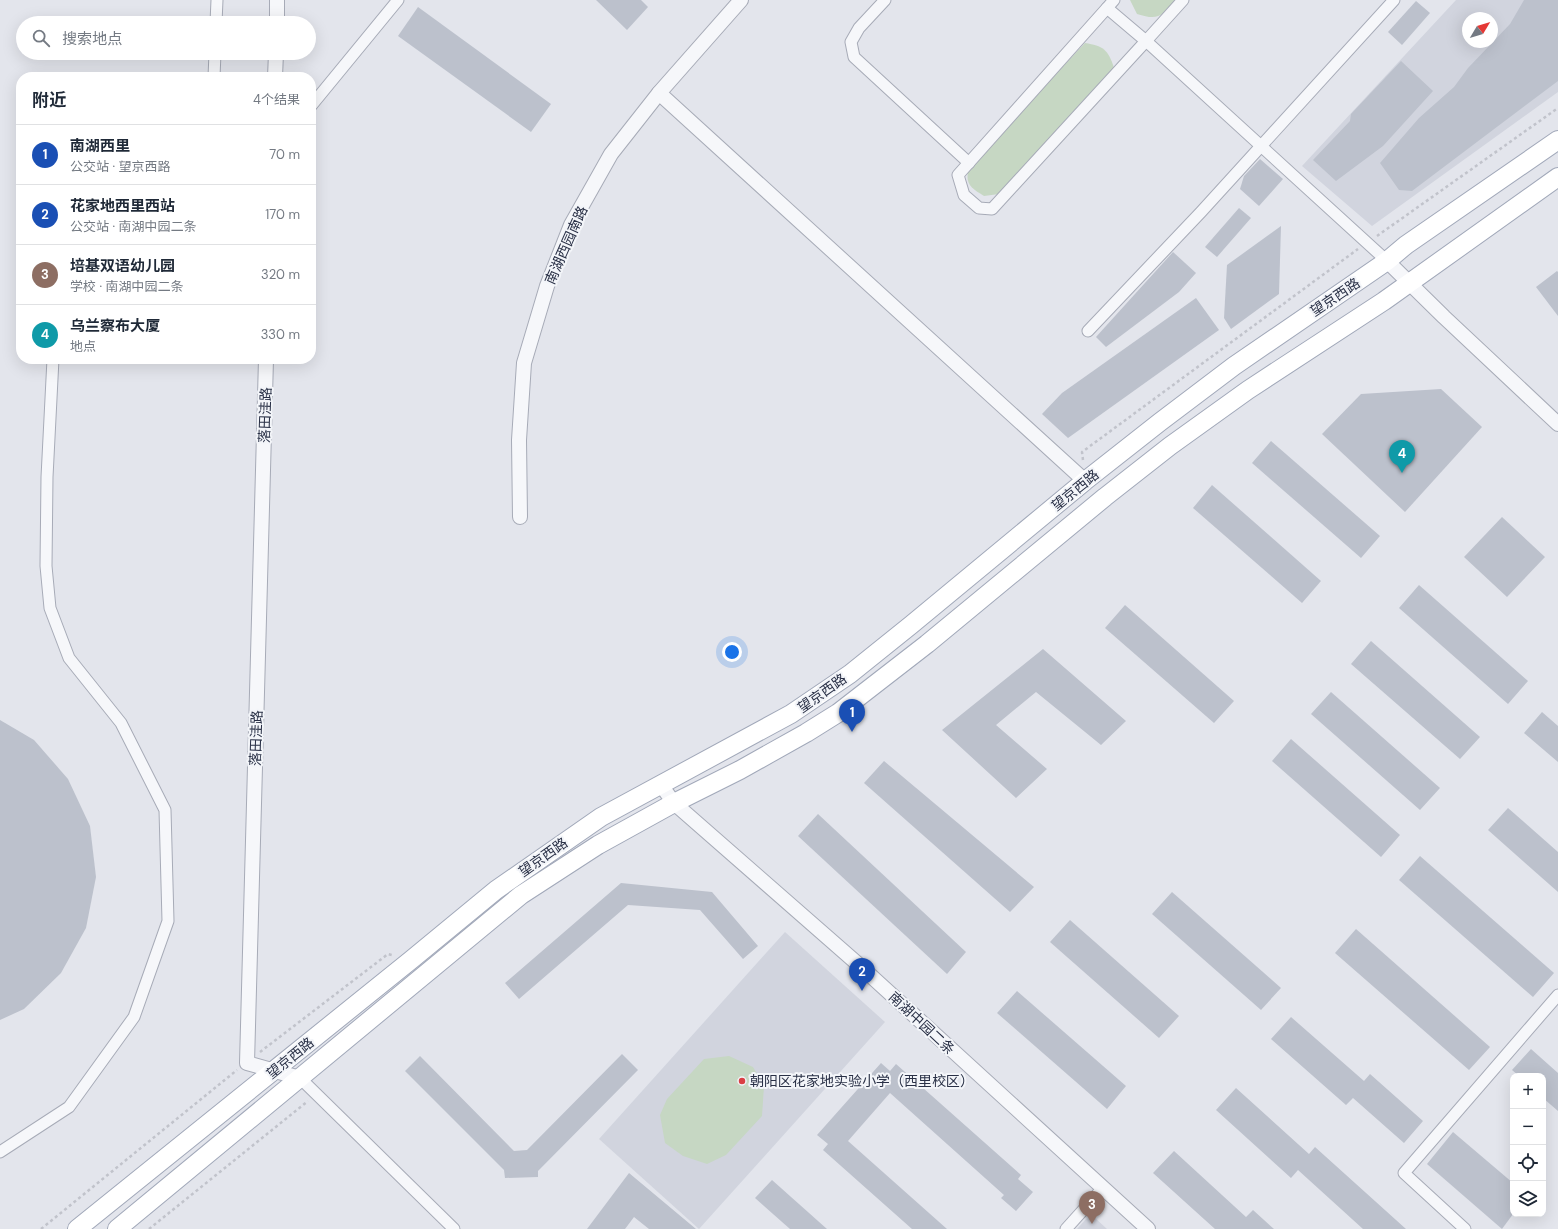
<!DOCTYPE html>
<html lang="zh">
<head>
<meta charset="utf-8">
<style>
  body { margin:0; font-family:"DM Sans","Noto Sans SC",sans-serif; background:#f2f2f3; color:#1f2937 }
  .controls { position:absolute; right:12px; bottom:12px; display:grid; overflow:hidden; border-radius:8px; box-shadow:0 4px 16px #0002 }
  .controls button { width:36px; height:36px; display:grid; place-items:center; padding:0; border:0; border-bottom:1px solid #e0e1e3; background:#fff; color:#1f2937; font:20px sans-serif }
  .compass { position:absolute; left:1462px; top:12px; width:36px; height:36px; border-radius:50%; background:#fff; box-shadow:0 4px 16px #0002; rotate:52deg }
  .you { position:absolute; left:732px; top:652px; width:14px; height:14px; margin:-10px; border:3px solid #fff; border-radius:50%; background:#1a73e8; box-shadow:0 0 0 6px #1a73e833 }
  .badge { display:grid; place-items:center; width:26px; height:26px; border-radius:50%; background:#1a73e8; color:#fff; font-size:13px; font-weight:700 }
  .pin { position:absolute; translate:-50% -33px; filter:drop-shadow(0 1px 2px #0008) }
  .pin::after { content:''; position:absolute; top:21px; width:14px; height:12px; background:inherit; clip-path:polygon(0 0,100% 0,50% 100%) }
  .list { margin:0; padding:0; list-style:none }
  h2 { display:flex; justify-content:space-between; align-items:center; height:52px; margin:0; padding:0 16px; font-size:17px }
  h2 small { font-size:13px; font-weight:400; color:#747a83 }
  .list li { display:grid; grid-template-columns:26px 1fr auto; gap:12px; align-items:center; box-sizing:border-box; height:60px; padding:0 16px; border-top:1px solid #e0e1e3 }
  .list b { display:block; font-size:15px; white-space:nowrap }
  .list p { margin:0; font-size:13px; white-space:nowrap; color:#747a83 }
  .list em { font-size:13px; font-style:normal; color:#747a83 }
  .icon { flex:none; width:22px; height:22px; fill:none; stroke:currentColor; stroke-width:2; stroke-linecap:round; stroke-linejoin:round }
  .map { position:relative; flex:none; width:1558px; height:1229px; overflow:hidden }
  .search { position:absolute; background:#fff; box-shadow:0 4px 16px #0002; left:16px; top:16px; width:300px; height:44px; display:flex; align-items:center; gap:10px; box-sizing:border-box; padding:0 14px; border-radius:22px; color:#747a83; font-size:15px }
  .panel { position:absolute; background:#fff; box-shadow:0 4px 16px #0002; left:16px; top:72px; width:300px; height:292px; border-radius:16px }
  .map>svg:first-child { display:block }
</style>
</head>
<body>
<div class="map">
<svg width="1558" height="1229" viewBox="0 0 1558 1229">
  <rect width="100%" height="100%" fill="#e3e5ec"/>
  <g fill="#d1d4de" fill-rule="evenodd">
    <path d="M1456,0H1558V92L1372,226L1302,166ZM1468,18H1492V42H1468Z"/>
    <path d="M785,932L885,1022L699,1229L599,1139Z"/>
    <path d="M1094,1217L1107,1229H1077L1086,1219Z"/>
  </g>
  <g fill="#c6d7c3">
    <path d="M1130,0H1176C1161,16 1159,21 1137,14Z"/>
    <path d="M1085,43C1103,46 1108,49 1114,68L999,194L984,196C969,187 964,183 970,165Z"/>
    <path d="M729,1056L753,1067L764,1086L762,1116L726,1155L707,1164L683,1156L665,1143L660,1115L667,1099L704,1059Z"/>
  </g>
  <g fill="#bcc1cc">
    <path d="M596,0H641L648,7L627,30Z"/>
    <path d="M1524,0H1558V81L1412,191L1399,190L1380,163L1419,118L1454,87L1468,68L1510,24Z"/>
    <path d="M1416,1L1430,13L1402,45L1388,32Z"/>
    <path d="M418,7L551,104L531,132L398,36Z"/>
    <path d="M1401,61L1433,91L1383,146L1336,181L1313,160L1350,121L1351,114Z"/>
    <path d="M1260,159L1283,179L1259,206L1240,189L1244,176Z"/>
    <path d="M1239,208L1251,218L1217,257L1205,247Z"/>
    <path d="M1281,226L1279,294L1231,329L1224,318L1227,265Z"/>
    <path d="M1173,252L1196,273L1179,292L1106,347L1096,337Z"/>
    <path d="M1557,271L1558,272V316L1536,287Z"/>
    <path d="M1196,298L1219,330L1068,438L1042,414L1062,393Z"/>
    <path d="M1441,389L1482,427L1405,512L1322,434L1361,394Z"/>
    <path d="M1271,441L1380,536L1361,558L1252,463Z"/>
    <path d="M1212,485L1321,581L1302,603L1193,508Z"/>
    <path d="M1502,517L1545,557L1507,597L1464,557Z"/>
    <path d="M1419,585L1528,681L1508,704L1399,608Z"/>
    <path d="M1125,605L1234,701L1214,723L1105,628Z"/>
    <path d="M1371,641L1480,737L1460,759L1351,664Z"/>
    <path d="M1043,649L1126,721L1101,745L1036,692L996,725L1047,769L1016,798L942,730Z"/>
    <path d="M1331,692L1440,788L1420,810L1311,714Z"/>
    <path d="M1542,712L1558,726V762L1524,733Z"/>
    <path d="M0,720L34,740L68,779L90,826L96,877L86,928L61,973L24,1009L0,1020Z"/>
    <path d="M1291,739L1400,835L1381,857L1272,761Z"/>
    <path d="M884,761L1034,887L1010,912L864,783Z"/>
    <path d="M1508,808L1558,852V892L1488,830Z"/>
    <path d="M818,814L966,952L947,974L798,836Z"/>
    <path d="M1420,856L1554,973L1533,997L1399,880Z"/>
    <path d="M621,883L712,892L758,946L743,959L700,910L628,905L519,999L505,983Z"/>
    <path d="M1172,892L1281,988L1261,1010L1152,914Z"/>
    <path d="M1070,920L1179,1016L1159,1038L1050,942Z"/>
    <path d="M1356,929L1490,1047L1469,1070L1335,953Z"/>
    <path d="M1017,991L1126,1086L1107,1109L997,1013Z"/>
    <path d="M1291,1017L1364,1081L1370,1074L1423,1121L1404,1143L1353,1098L1346,1105L1271,1039Z"/>
    <path d="M1531,1049L1558,1073V1111L1543,1098V1076H1519L1512,1070Z"/>
    <path d="M622,1054L638,1070L538,1171V1177L505,1178L504,1170L405,1071L420,1056L514,1151L527,1150Z"/>
    <path d="M881,1063L890,1071L896,1064L1021,1175L1018,1179L1033,1192L1016,1211L1001,1198L1004,1195L890,1093L848,1141L947,1229H912L823,1150L828,1144L817,1135Z"/>
    <path d="M1236,1088L1309,1154L1315,1147L1406,1229H1363L1298,1170L1291,1178L1216,1110Z"/>
    <path d="M1453,1132L1513,1183V1214L1502,1229L1427,1164Z"/>
    <path d="M1174,1151L1246,1217L1253,1210L1274,1229H1215L1153,1173Z"/>
    <path d="M629,1173L696,1229H649L634,1217L625,1229H587Z"/>
    <path d="M772,1180L827,1229H790L755,1198Z"/>
  </g>
  <g fill="none" stroke-linecap="round" stroke-linejoin="round">
    <defs>
      <g id="minor">
        <path d="M885,0L859,28L851,42L854,57L969,163"/>
        <path d="M1183,0L1146,41L1107,8L958,175L964,195L979,208L992,209L1146,41L1387,261"/>
        <path d="M1107,8L1114,0"/>
        <path d="M216,23L217,0"/>
        <path d="M214,77L215,53"/>
        <path d="M311,106L398,0"/>
        <path d="M1088,331L1201,212L1394,0"/>
        <path d="M300,1078L454,1229"/>
        <path d="M0,1152L69,1107L134,1017L168,921L165,810L121,723L69,658L50,608L46,566L47,477L53,359"/>
        <path d="M1066,1229L1102,1189"/>
        <path d="M1465,1229L1404,1173L1558,995"/>
      </g>
      <g id="tertiary">
        <path d="M277,23V0"/>
        <path d="M275,77L276,53"/>
        <path d="M659,93L1085,481"/>
        <path d="M1387,261L1444,317L1558,424"/>
        <path d="M266,359L247,1063L300,1078"/>
        <path d="M520,517L519,440L524,363L547,286L571,225L611,154L659,93L741,0"/>
        <path d="M661,785L674,803L859,965L1148,1229"/>
      </g>
      <g id="primary">
        <path d="M77,1229L411,960L496,890L601,817L791,714L850,674L911,625L1085,481L1160,422L1234,366L1387,261L1406,245L1558,140"/>
        <path d="M117,1229L521,895L598,845L674,803L740,770L806,733L838,713L927,644L1105,497L1170,446L1248,390L1384,301L1558,177"/>
      </g>
    </defs>
    <use href="#minor" stroke="#a7abb7" stroke-width="13"/>
    <use href="#tertiary" stroke="#a7abb7" stroke-width="16"/>
    <use href="#primary" stroke="#a1a8b9" stroke-width="20"/>
    <g stroke="#c1c3cb" stroke-width="2.5" stroke-dasharray="3 3" stroke-linecap="butt">
      <path d="M1377,236L1558,108"/>
      <path d="M1083,460L1082,452L1358,249"/>
      <path d="M260,1052L388,954L392,955"/>
      <path d="M41,1229L237,1070"/>
      <path d="M149,1229L308,1101"/>
    </g>
    <use href="#minor" stroke="#f6f7fa" stroke-width="11"/>
    <use href="#tertiary" stroke="#f6f7fa" stroke-width="14"/>
    <use href="#primary" stroke="#fff" stroke-width="18"/>
  </g>
  <circle fill="#da3f44" stroke="#f3f5f9" stroke-width="1.5" cx="742" cy="1081" r="4"/>
  <g text-anchor="middle" dominant-baseline="central" stroke-width="4" stroke-linejoin="round" paint-order="stroke">
    <g font-size="14" fill="#293046" stroke="#f3f5f9">
      <text transform="translate(566 245) rotate(-66)">南湖西园南路</text>
      <text transform="translate(1335 297) rotate(-34)">望京西路</text>
      <text transform="translate(265 415) rotate(-88)">落田洼路</text>
      <text transform="translate(1075 490) rotate(-39)">望京西路</text>
      <text transform="translate(822 693) rotate(-35)">望京西路</text>
      <text transform="translate(256 738) rotate(-88)">落田洼路</text>
      <text transform="translate(543 857) rotate(-35)">望京西路</text>
      <text transform="translate(922 1023) rotate(43)">南湖中园二条</text>
      <text transform="translate(290 1058) rotate(-39)">望京西路</text>
    </g>
    <g font-size="14" fill="#293046" stroke="#f3f5f9" text-anchor="start">
      <text x="750" y="1081">朝阳区花家地实验小学（西里校区）</text>
    </g>
  </g>
</svg>
<div class="controls">
<button>+</button>
<button>−</button>
<button><svg class="icon" aria-label="locate" viewBox="0 0 24 24"><circle cx="12" cy="12" r="6"/><path d="M12 2v4M12 18v4M2 12h4M18 12h4"/></svg></button>
<button><svg class="icon" aria-label="layers" viewBox="0 0 24 24"><path d="M12 4l9 5-9 5-9-5zM3 14l9 5 9-5"/></svg></button>
</div>
<svg class="compass" viewBox="-18 -18 36 36"><path d="M0-13l5 13h-10z" fill="#e53935"/><path d="M0 13l5-13h-10z" fill="#747a83"/></svg>
<div class="you"></div>
<div class="pin badge" style="left:852px;top:732px;background:#1a4fb4">1</div>
<div class="pin badge" style="left:862px;top:991px;background:#1a4fb4">2</div>
<div class="pin badge" style="left:1092px;top:1224px;background:#8d6e63">3</div>
<div class="pin badge" style="left:1402px;top:473px;background:#0f9aa8">4</div>
<div class="search"><svg class="icon" aria-label="search" viewBox="0 0 24 24"><circle cx="10" cy="10" r="6"/><path d="M15 15l6 6"/></svg>搜索地点</div>
<section class="panel">
<h2>附近<small>4个结果</small></h2>
<ul class="list">
<li><span class="badge" style="background:#1a4fb4">1</span><div><b>南湖西里</b><p>公交站 · 望京西路</p></div><em>70 m</em></li>
<li><span class="badge" style="background:#1a4fb4">2</span><div><b>花家地西里西站</b><p>公交站 · 南湖中园二条</p></div><em>170 m</em></li>
<li><span class="badge" style="background:#8d6e63">3</span><div><b>培基双语幼儿园</b><p>学校 · 南湖中园二条</p></div><em>320 m</em></li>
<li><span class="badge" style="background:#0f9aa8">4</span><div><b>乌兰察布大厦</b><p>地点</p></div><em>330 m</em></li>
</ul>
</section>
</div>
</body>
</html>
